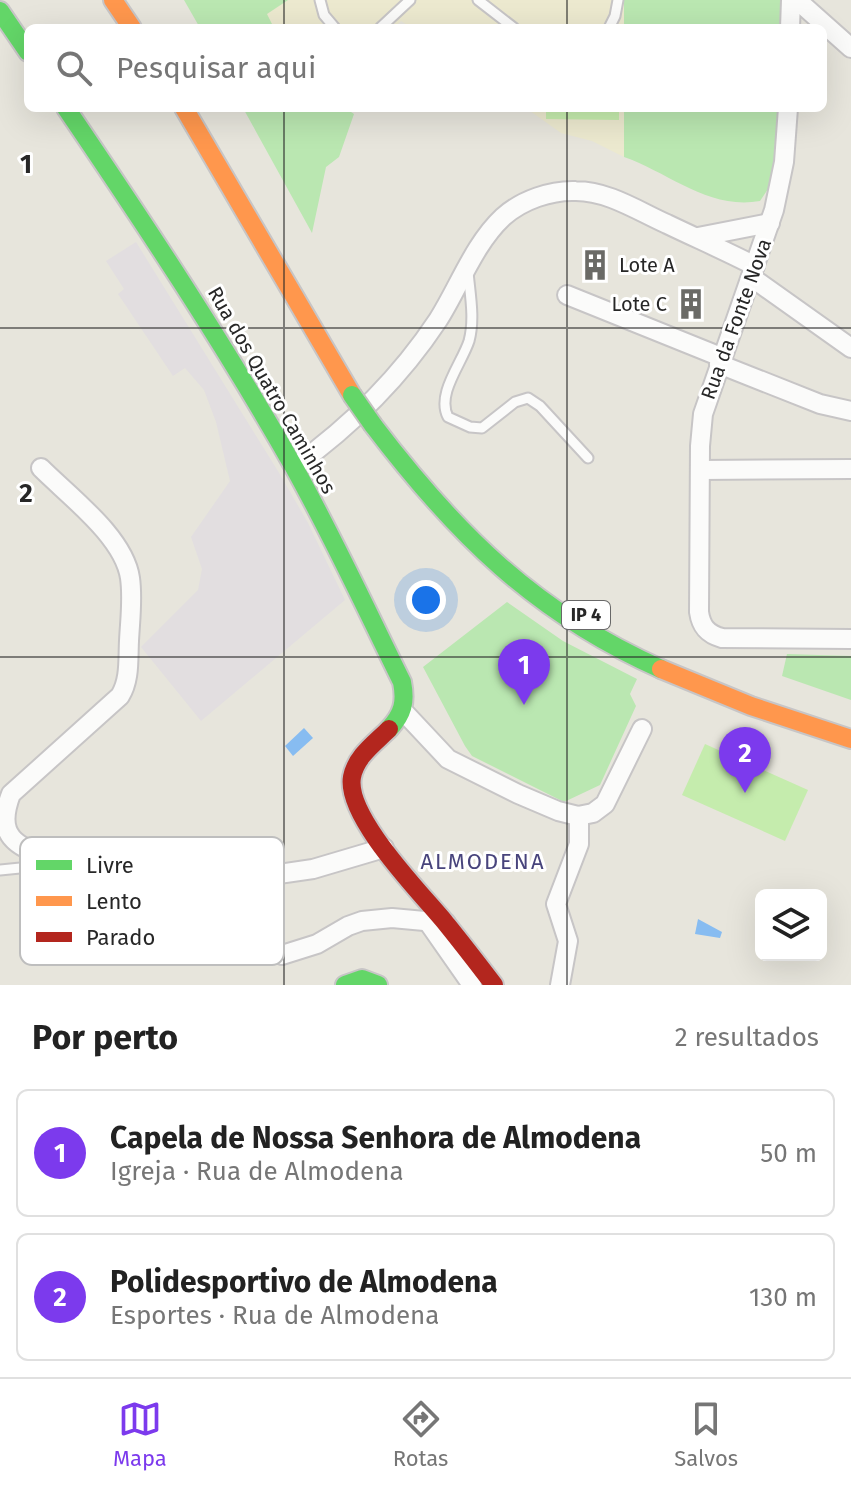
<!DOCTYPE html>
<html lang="pt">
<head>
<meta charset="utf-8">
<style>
  body { margin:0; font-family:"Fira Sans",sans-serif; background:#f2f2f2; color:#222 }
  .controls { position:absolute; right:24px; bottom:24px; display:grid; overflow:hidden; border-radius:12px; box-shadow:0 8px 32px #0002 }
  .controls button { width:72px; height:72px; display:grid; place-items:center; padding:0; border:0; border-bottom:2px solid #e0e0e0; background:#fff; color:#222; font:40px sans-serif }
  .you { position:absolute; left:426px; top:600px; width:28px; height:28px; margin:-20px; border:6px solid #fff; border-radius:50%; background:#1a73e8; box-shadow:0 0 0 12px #1a73e833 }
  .badge { display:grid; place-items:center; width:52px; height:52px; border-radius:50%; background:#7c3aed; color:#fff; font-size:26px; font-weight:700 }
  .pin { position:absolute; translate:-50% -66px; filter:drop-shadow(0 2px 4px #0008) }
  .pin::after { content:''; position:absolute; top:42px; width:28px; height:24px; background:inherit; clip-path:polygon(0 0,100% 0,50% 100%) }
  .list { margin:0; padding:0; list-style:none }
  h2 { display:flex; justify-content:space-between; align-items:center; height:104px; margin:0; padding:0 32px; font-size:34px }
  h2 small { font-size:26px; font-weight:400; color:#767676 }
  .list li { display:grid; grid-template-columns:52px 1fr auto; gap:24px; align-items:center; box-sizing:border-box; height:128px; margin:0 16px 16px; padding:0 16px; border:2px solid #e0e0e0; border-radius:12px }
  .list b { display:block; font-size:30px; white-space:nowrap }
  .list p { margin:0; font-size:26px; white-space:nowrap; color:#767676 }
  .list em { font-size:26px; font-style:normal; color:#767676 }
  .icon { flex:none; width:44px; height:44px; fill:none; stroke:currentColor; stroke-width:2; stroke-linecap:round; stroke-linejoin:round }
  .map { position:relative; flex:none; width:851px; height:985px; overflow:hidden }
  .search { position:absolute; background:#fff; box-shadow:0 8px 32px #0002; left:24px; right:24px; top:24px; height:88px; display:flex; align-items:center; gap:20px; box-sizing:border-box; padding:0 28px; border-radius:12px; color:#767676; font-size:30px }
  .sheet { height:392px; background:#fff }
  nav { display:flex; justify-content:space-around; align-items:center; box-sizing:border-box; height:112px; border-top:2px solid #e0e0e0; background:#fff; font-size:22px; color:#767676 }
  nav a { display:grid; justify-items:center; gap:4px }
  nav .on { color:#7c3aed }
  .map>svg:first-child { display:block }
</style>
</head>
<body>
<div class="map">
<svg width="851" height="985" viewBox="0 0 851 985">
  <rect width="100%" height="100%" fill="#e7e5dc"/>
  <path fill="#e2dee0" d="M136,242L281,476L308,523L345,600L201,721L141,647L198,590L202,569L191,537L230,481L216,422L204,390L185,368L173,376L118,294L124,289L106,261Z"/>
  <g fill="#ece9cf">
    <path d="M288,0H624V28H412L401,21L394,28H274L266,14Z"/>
    <path d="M526,108H624V157L592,141L561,133Z"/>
  </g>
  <g fill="#bae7b1">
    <path d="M184,0H288L267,14L274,28H200Z"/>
    <rect x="624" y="0" width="160" height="28"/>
    <path d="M243,108H345L354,114L339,157L326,167L312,233Z"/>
    <path d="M624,108H780L774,180L760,201C708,210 670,173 624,157Z"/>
    <path d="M507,602L563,641L637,679L630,694L636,706L600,785L564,802L472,756L465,746L423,667Z"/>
    <path d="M787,654L851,656V700L782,676Z"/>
  </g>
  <g fill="#c5ecad">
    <path d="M546,108H619V120L546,119Z"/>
    <path d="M705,744L808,790L785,841L682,795Z"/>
  </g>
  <g fill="#87bcf1">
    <path d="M304,728L313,738L293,756L285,746Z"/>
    <path d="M698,919L722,932L720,938L695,934Z"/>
  </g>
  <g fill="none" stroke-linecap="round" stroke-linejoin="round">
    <defs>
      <g id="lane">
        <path d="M320,0L324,15L335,28"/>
        <path d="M478,0L514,28"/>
        <path d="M380,28L410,0"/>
        <path d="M609,28L615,16L618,0"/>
        <path d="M468,272C470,294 475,319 469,341C462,363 436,394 448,417L470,427L482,428L515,402L528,398L540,406L588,458"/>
        <path d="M0,870L60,864"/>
      </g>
      <g id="street">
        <path d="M797,0L851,48"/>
        <path d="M790,28L791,0"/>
        <path d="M788,108L784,162L774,210L703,414L700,446L699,612C701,626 707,634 722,638L851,639"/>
        <path d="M698,237L770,223"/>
        <path d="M751,277L851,348"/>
        <path d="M567,295L721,357"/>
        <path d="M719,364L820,404L851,411"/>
        <path d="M294,467C351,426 399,379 438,320C459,287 474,244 503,217C522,200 551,190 576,191C608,191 638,211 667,224C696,238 726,251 755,266"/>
        <path d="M41,468C70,497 124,537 130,578C133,599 130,620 129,641C128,660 130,680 120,696L11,794C0,823 4,841 35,852L175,889L313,869L384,848"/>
        <path d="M700,470L851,469"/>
        <path d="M403,711L448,759L518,794L558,811L578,816L593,813L605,804L642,729"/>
        <path d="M428,922L472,985"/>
        <path d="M282,955L317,944L348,926L362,921L392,918L446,923"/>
        <path d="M560,985L568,941L556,904L579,844V816"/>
      </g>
      <g id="fast">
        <path d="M0,11L28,52"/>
        <path d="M66,108C146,226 225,345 295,469C334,539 367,611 402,682C406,702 403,714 389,729"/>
        <path d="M373,425C455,533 535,613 661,669"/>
        <path d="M345,985L362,979L378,985"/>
      </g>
      <g id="slow">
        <path d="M113,0L132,28"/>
        <path d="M184,108L352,395"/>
        <path d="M661,669L751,706L851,739"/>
      </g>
      <path id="jam" d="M389,729C375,743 356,756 352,777C345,816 420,892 444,921C461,942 478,964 494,985"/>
    </defs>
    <use href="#lane" stroke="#c7c5c6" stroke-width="13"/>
    <use href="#street" stroke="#c7c5c6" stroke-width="22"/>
    <use href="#fast" stroke="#c7c5c6" stroke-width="22"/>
    <use href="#slow" stroke="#c7c5c6" stroke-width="22"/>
    <use href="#jam" stroke="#c7c5c6" stroke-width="22"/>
    <use href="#lane" stroke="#fbfbfa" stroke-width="9"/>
    <use href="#street" stroke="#fbfbfa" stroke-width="18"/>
    <use href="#fast" stroke="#63d668" stroke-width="18"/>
    <use href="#slow" stroke="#ff974d" stroke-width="18"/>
    <use href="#jam" stroke="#b3261e" stroke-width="18"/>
    <defs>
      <path id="fast-bridge" d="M352,395L373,425"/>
    </defs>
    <use href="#fast-bridge" stroke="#c3c2bf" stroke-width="22" stroke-linecap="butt"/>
    <use href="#fast-bridge" stroke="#63d668" stroke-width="18"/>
  </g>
  <path fill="none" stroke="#272727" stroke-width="2" stroke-opacity="0.55" d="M284,0V28M567,0V28M284,108V985M567,108V985M0,328H851M0,657H851"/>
  <defs>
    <symbol id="building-bare" viewBox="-9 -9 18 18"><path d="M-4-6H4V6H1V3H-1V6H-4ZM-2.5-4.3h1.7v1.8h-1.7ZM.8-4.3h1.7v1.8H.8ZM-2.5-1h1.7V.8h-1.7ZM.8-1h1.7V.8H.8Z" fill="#6a6a66" stroke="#fff" stroke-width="2.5" paint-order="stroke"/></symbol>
  </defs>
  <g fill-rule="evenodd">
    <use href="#building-bare" x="573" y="243" width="44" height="44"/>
    <use href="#building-bare" x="669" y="282" width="44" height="44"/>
  </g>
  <g text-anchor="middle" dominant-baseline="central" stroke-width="6" stroke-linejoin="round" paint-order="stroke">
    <rect fill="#fff" stroke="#686868" stroke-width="2" x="562" y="601" width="48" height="28" rx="6"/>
    <g font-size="18" font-weight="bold" fill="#272727">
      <text x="586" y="615">IP 4</text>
    </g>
    <g font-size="20" fill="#272727" stroke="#fff" text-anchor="start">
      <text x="619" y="265">Lote A</text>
      <text x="667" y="304" text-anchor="end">Lote C</text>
    </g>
    <g font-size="20" fill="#272727" stroke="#fff">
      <text transform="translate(736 319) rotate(-70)">Rua da Fonte Nova</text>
      <text transform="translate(272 390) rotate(60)">Rua dos Quatro Caminhos</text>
    </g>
    <g font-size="22" letter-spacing="2" fill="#48447c" stroke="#fff">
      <text x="483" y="861">ALMODENA</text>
    </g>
  </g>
  <rect x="20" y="837" width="264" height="128" rx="12" fill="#fff" stroke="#bebebe" stroke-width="2"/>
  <rect x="36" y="860" width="36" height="10" fill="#63d668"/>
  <rect x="36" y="896" width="36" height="10" fill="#ff974d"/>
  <rect x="36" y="932" width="36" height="10" fill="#b3261e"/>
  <g font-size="22" fill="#272727">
    <text x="86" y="873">Livre</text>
    <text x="86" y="909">Lento</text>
    <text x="86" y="945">Parado</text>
  </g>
  <g font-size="26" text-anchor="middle" font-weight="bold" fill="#272727" stroke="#fff" stroke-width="6" stroke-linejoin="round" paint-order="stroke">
    <text x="26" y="173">1</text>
    <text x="26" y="502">2</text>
  </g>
</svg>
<div class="controls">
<button><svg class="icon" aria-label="layers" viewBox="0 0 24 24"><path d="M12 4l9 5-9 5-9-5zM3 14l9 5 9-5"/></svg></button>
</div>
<div class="you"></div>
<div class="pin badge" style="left:524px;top:705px">1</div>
<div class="pin badge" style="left:745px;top:793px">2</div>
<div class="search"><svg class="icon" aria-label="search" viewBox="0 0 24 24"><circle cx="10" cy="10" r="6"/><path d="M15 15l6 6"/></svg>Pesquisar aqui</div>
</div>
<section class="sheet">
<h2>Por perto<small>2 resultados</small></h2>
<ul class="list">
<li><span class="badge">1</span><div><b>Capela de Nossa Senhora de Almodena</b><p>Igreja · Rua de Almodena</p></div><em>50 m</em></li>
<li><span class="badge">2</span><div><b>Polidesportivo de Almodena</b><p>Esportes · Rua de Almodena</p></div><em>130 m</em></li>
</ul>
</section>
<nav>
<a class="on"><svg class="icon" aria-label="map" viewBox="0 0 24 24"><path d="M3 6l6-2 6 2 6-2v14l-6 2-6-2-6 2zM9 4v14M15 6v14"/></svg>Mapa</a>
<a><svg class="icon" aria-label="directions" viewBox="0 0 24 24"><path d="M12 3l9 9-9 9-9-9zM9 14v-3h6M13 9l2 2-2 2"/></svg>Rotas</a>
<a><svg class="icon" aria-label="saved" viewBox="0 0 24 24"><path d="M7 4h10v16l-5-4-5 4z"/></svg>Salvos</a>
</nav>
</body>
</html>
